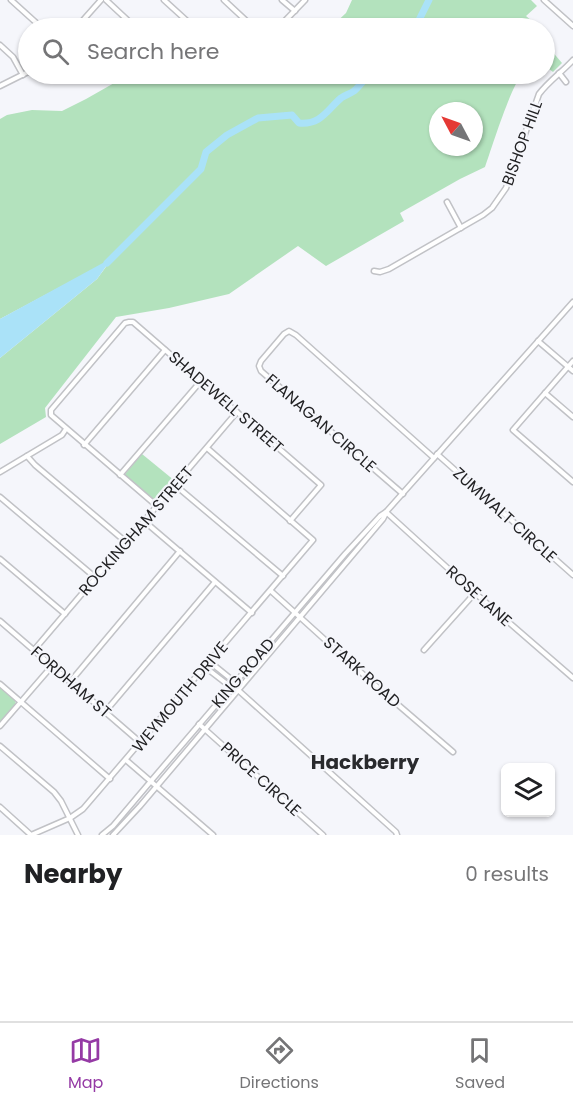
<!DOCTYPE html>
<html lang="en">
<head>
<meta charset="utf-8">
<style>
  body { margin:0; font-family:Poppins,sans-serif; background:#f6f6f6; color:#202124 }
  .controls { position:absolute; right:18px; bottom:18px; display:grid; overflow:hidden; border-radius:9px; box-shadow:0 2px 4px #0004 }
  .controls button { width:54px; height:54px; display:grid; place-items:center; padding:0; border:0; border-bottom:2px solid #e0e0e0; background:#fff; color:#202124; font:30px sans-serif }
  .compass { position:absolute; left:429px; top:102px; width:54px; height:54px; border-radius:50%; background:#fff; box-shadow:0 2px 4px #0004; rotate:311deg }
  .list { margin:0; padding:0; list-style:none }
  h2 { display:flex; justify-content:space-between; align-items:center; height:78px; margin:0; padding:0 24px; font-size:26px }
  h2 small { font-size:20px; font-weight:400; color:#757577 }
  .icon { flex:none; width:33px; height:33px; fill:none; stroke:currentColor; stroke-width:2; stroke-linecap:round; stroke-linejoin:round }
  .map { position:relative; flex:none; width:573px; height:835px; overflow:hidden }
  .search { position:absolute; background:#fff; box-shadow:0 2px 4px #0004; left:18px; right:18px; top:18px; height:66px; display:flex; align-items:center; gap:15px; box-sizing:border-box; padding:0 21px; border-radius:33px; color:#757577; font-size:22px }
  .sheet { height:186px; background:#fff }
  nav { display:flex; justify-content:space-around; align-items:center; box-sizing:border-box; height:84px; border-top:2px solid #e0e0e0; background:#fff; font-size:16px; color:#757577 }
  nav a { display:grid; justify-items:center; gap:3px }
  nav .on { color:#953aa5 }
  .map>svg:first-child { display:block }
</style>
</head>
<body>
<div class="map">
<svg width="573" height="835" viewBox="0 0 573 835">
  <rect width="100%" height="100%" fill="#f5f6fb"/>
  <g fill="#b3e2bd" fill-rule="evenodd">
    <path d="M352,0H531L537,6L526,16L533,22L535,28H330L346,13Z"/>
    <path d="M544,42L562,63L553,72L545,66Z"/>
    <path d="M130,74H523C512,82 491,150 485,167L460,179L400,213L404,221L326,266L298,246L229,294L169,308L116,317L45,408L46,417L0,444V358L97,279L111,260L0,319V119L7,115L32,110L62,111L86,99ZM438,111H474V147H438Z"/>
    <path d="M142,454L175,481L158,501L155,502L126,477L125,474Z"/>
    <path d="M0,687L15,700L16,704L0,722Z"/>
  </g>
  <path fill="#aae2f8" d="M112,258L97,279L0,358V319Z"/>
  <g fill="none" stroke-linecap="round" stroke-linejoin="round">
    <g stroke="#aae2f8" stroke-width="7">
      <path d="M415,28L429,0"/>
      <path d="M107,263L201,169L206,152L227,135L258,118L292,115L299,123C321,125 327,110 341,98C345,95 350,94 354,91C360,86 364,79 370,74"/>
    </g>
    <defs>
      <g id="minor">
        <path d="M11,0L42,28"/>
        <path d="M106,0L136,28"/>
        <path d="M164,0L186,20L188,23L189,28"/>
        <path d="M224,0L254,28"/>
        <path d="M282,0L295,11"/>
        <path d="M544,0L573,26"/>
        <path d="M76,28L101,0"/>
        <path d="M278,28L305,0"/>
        <path d="M0,45L13,57L23,75"/>
        <path d="M559,73L566,82"/>
        <path d="M0,86L28,72"/>
        <path d="M447,202L461,228"/>
        <path d="M374,271L380,272L389,269L483,215L492,208L506,188L539,94C549,81 562,72 573,60"/>
        <path d="M538,341L573,371"/>
        <path d="M573,361L513,430L573,482"/>
        <path d="M545,393L573,417"/>
        <path d="M84,445L165,350"/>
        <path d="M437,454L573,575"/>
        <path d="M27,456L35,465L126,542"/>
        <path d="M0,472L62,435L66,429"/>
        <path d="M120,475L201,381"/>
        <path d="M175,485L283,576"/>
        <path d="M403,494L261,371L259,366L261,361L284,334L289,331L296,335L434,458"/>
        <path d="M0,497L96,578"/>
        <path d="M157,506L51,415V410L125,323L129,322H133L321,485L290,521"/>
        <path d="M386,512L475,593L573,678"/>
        <path d="M144,521L252,613"/>
        <path d="M0,559L65,614"/>
        <path d="M271,591L375,685L453,752"/>
        <path d="M0,621L141,743"/>
        <path d="M34,650L237,412"/>
        <path d="M424,650L475,593"/>
        <path d="M210,662L231,679L232,685"/>
        <path d="M205,667L227,684L232,685L238,690L396,832L397,835"/>
        <path d="M70,682L180,551"/>
        <path d="M0,684L110,779"/>
        <path d="M105,712L215,582"/>
        <path d="M199,724L323,835"/>
        <path d="M0,726L52,666"/>
        <path d="M0,746L54,792L61,801L78,835"/>
        <path d="M126,760L213,835"/>
        <path d="M0,807L31,835L70,818L83,809L313,540L207,448"/>
        <path d="M102,835L113,826L151,781L345,554L380,516L386,512L573,302"/>
        <path d="M113,835L140,806L383,519L386,513"/>
      </g>
    </defs>
    <use href="#minor" stroke="#c1c2c6" stroke-width="7"/>
    <use href="#minor" stroke="#fff" stroke-width="4"/>
  </g>
  <g text-anchor="middle" dominant-baseline="central" stroke-width="4.5" stroke-linejoin="round" paint-order="stroke">
    <g font-size="16" fill="#222224" stroke="#f5f6fb">
      <text transform="translate(522 143) rotate(-70)">BISHOP HILL</text>
      <text transform="translate(226 402) rotate(41)">SHADEWELL STREET</text>
      <text transform="translate(321 423) rotate(41)">FLANAGAN CIRCLE</text>
      <text transform="translate(505 515) rotate(42)">ZUMWALT CIRCLE</text>
      <text transform="translate(136 531) rotate(-49)">ROCKINGHAM STREET</text>
      <text transform="translate(479 596) rotate(42)">ROSE LANE</text>
      <text transform="translate(362 672) rotate(42)">STARK ROAD</text>
      <text transform="translate(243 673) rotate(-49)">KING ROAD</text>
      <text transform="translate(71 682) rotate(41)">FORDHAM ST</text>
      <text transform="translate(180 697) rotate(-50)">WEYMOUTH DRIVE</text>
      <text transform="translate(261 779) rotate(42)">PRICE CIRCLE</text>
    </g>
    <g font-size="20" font-weight="bold" fill="#292a2d" stroke="#f5f6fb">
      <text x="365" y="762">Hackberry</text>
    </g>
  </g>
</svg>
<div class="controls">
<button><svg class="icon" aria-label="layers" viewBox="0 0 24 24"><path d="M12 4l9 5-9 5-9-5zM3 14l9 5 9-5"/></svg></button>
</div>
<svg class="compass" viewBox="-18 -18 36 36"><path d="M0-13l5 13h-10z" fill="#e53935"/><path d="M0 13l5-13h-10z" fill="#757577"/></svg>
<div class="search"><svg class="icon" aria-label="search" viewBox="0 0 24 24"><circle cx="10" cy="10" r="6"/><path d="M15 15l6 6"/></svg>Search here</div>
</div>
<section class="sheet">
<h2>Nearby<small>0 results</small></h2>
<ul class="list">
</ul>
</section>
<nav>
<a class="on"><svg class="icon" aria-label="map" viewBox="0 0 24 24"><path d="M3 6l6-2 6 2 6-2v14l-6 2-6-2-6 2zM9 4v14M15 6v14"/></svg>Map</a>
<a><svg class="icon" aria-label="directions" viewBox="0 0 24 24"><path d="M12 3l9 9-9 9-9-9zM9 14v-3h6M13 9l2 2-2 2"/></svg>Directions</a>
<a><svg class="icon" aria-label="saved" viewBox="0 0 24 24"><path d="M7 4h10v16l-5-4-5 4z"/></svg>Saved</a>
</nav>
</body>
</html>
